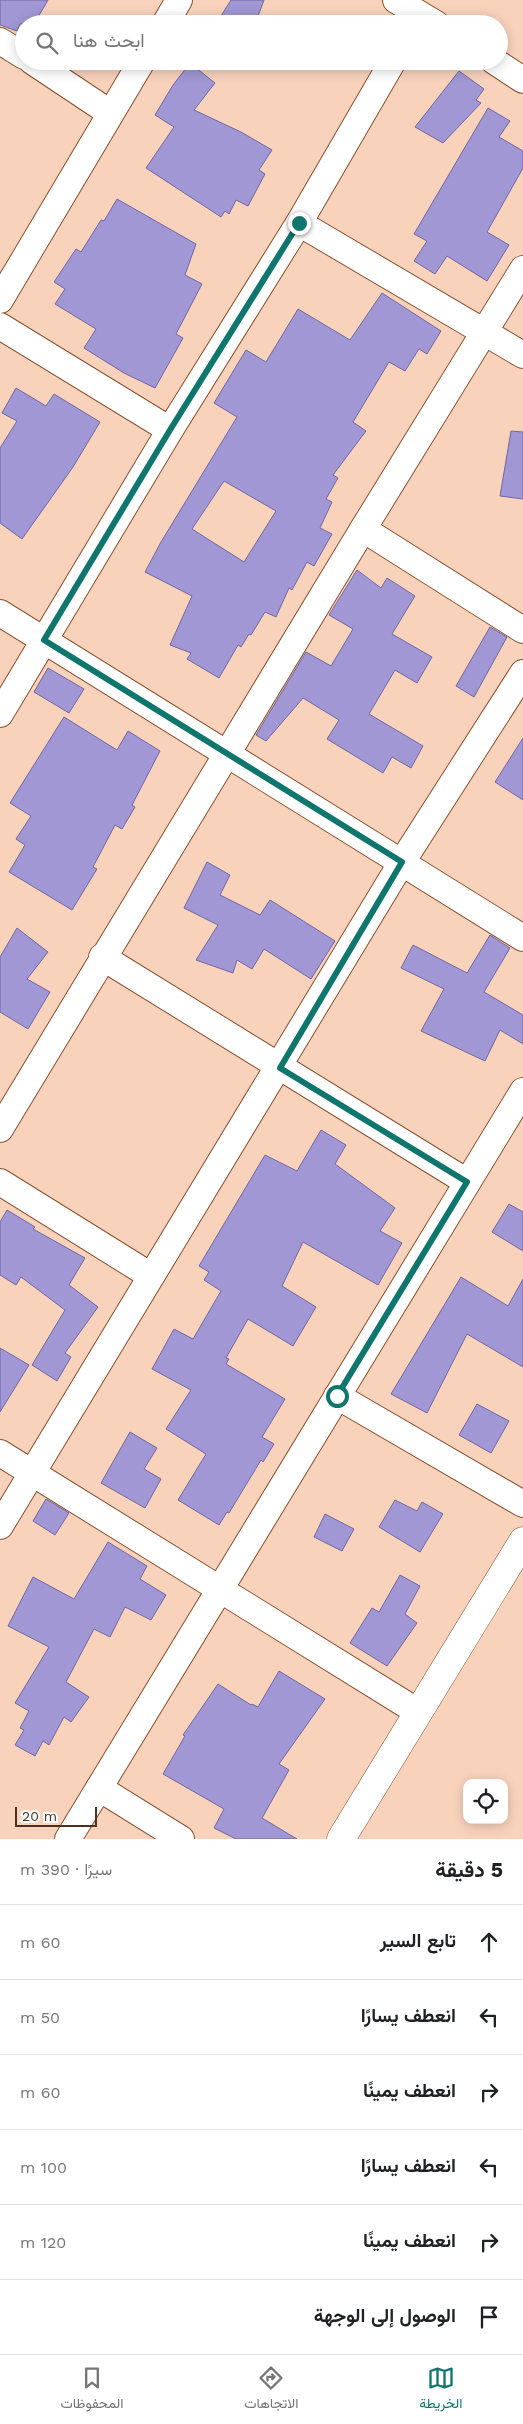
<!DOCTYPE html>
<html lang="ar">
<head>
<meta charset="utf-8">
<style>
  body { margin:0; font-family:"Work Sans",Vazirmatn,sans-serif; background:#f6f6f6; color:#202124; direction:rtl }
  .controls { position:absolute; right:15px; bottom:15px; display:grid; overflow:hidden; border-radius:10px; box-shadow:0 2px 12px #0003 }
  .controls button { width:45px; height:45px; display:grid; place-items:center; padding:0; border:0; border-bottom:1px solid #e0e0e0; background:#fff; color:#202124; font:25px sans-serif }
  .scale { position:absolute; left:15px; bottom:12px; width:82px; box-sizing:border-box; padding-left:5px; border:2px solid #4a3122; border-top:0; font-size:14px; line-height:18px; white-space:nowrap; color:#4a3122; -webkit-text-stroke:4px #fcfcfc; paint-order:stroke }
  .stop { position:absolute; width:15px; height:15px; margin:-11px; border:4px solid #0f766e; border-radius:50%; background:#fff }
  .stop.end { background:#0f766e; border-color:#fff; box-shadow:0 1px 5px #0008 }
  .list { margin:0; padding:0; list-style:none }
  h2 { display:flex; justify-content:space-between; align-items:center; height:65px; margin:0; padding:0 20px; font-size:21px }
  h2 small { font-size:16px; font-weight:400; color:#757577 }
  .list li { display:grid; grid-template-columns:32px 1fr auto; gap:15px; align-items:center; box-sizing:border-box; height:75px; padding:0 20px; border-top:1px solid #e0e0e0 }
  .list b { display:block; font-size:19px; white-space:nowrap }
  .list em { font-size:16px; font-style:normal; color:#757577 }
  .icon { flex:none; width:28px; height:28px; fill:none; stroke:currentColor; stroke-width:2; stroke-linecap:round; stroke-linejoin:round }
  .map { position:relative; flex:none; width:523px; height:1839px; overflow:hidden; direction:ltr }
  .search { position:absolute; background:#fff; box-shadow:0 2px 12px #0003; left:15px; right:15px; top:15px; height:55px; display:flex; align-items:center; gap:12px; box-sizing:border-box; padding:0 18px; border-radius:28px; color:#757577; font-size:19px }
  .sheet { height:515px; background:#fff }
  nav { display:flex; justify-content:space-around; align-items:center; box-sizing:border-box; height:70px; border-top:1px solid #e0e0e0; background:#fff; font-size:14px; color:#757577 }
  nav a { display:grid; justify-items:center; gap:2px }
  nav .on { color:#0f766e }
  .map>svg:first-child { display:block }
</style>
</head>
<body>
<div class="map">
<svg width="523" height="1839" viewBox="0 0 523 1839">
  <rect width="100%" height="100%" fill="#f9d2bc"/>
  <g fill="#a197d4" stroke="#7167a1" fill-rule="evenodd">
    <path d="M0,0H48L34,24H20L17,31L0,25Z"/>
    <path d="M231,0H264L255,24H216Z"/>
    <path d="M190,63L215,83L194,110L241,132L272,150L259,170L265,174L248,206L236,200L229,214L225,211L221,217L146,168L174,127L155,115L173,85Z"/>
    <path d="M459,71L484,89L476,100L481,103L443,143L415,127Z"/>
    <path d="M488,108L510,121L499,137L523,151V168L487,232L509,245L487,281L447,256L435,274L414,261L427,241L414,234Z"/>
    <path d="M117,199L196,244L185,275L202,284L176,334L183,338L155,388L124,373L84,348L96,329L55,304L65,289L54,282L76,249L81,252L101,220L104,221Z"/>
    <path d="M382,293L441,331L427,354L419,349L405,371L389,362L353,422L366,431L333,475L338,478L326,499L332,502L320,528L332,534L314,566L307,562L292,590L289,588L276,617L265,612L251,635L249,634L241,647L238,645L219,678L187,659L191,653L170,645L192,596L145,572L161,542L237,417L214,403L246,350L266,362L298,309L350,340ZM224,481L276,511L244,562L192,529Z"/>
    <path d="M16,388L46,406L54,394L100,422L73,467L22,539L0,523V448L17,421L2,413Z"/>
    <path d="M511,431L523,432V499L500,496Z"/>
    <path d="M357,570L381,588L387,578L415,596L392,634L432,657L417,683L395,670L369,714L423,746L411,768L392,757L383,773L327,739L339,720L303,698L266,741L256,735L306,652L331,666L353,629L329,615Z"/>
    <path d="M490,627L507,637L474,697L456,686Z"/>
    <path d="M48,668L84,689L69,713L34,692Z"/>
    <path d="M64,717L117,750L128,731L160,751L132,805L135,807L122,829L115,825L93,867L97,869L72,910L9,872L25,845L16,839L31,816L10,803Z"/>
    <path d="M523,738V800L495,782Z"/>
    <path d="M207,862L230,875L220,895L260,915L270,900L335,941L311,979L264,949L252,969L237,960L233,973L196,960L218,925L184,908Z"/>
    <path d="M17,928L48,952L27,979L50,992L28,1029L0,1012V957Z"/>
    <path d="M490,935L510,948L484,992L523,1015V1044L500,1030L485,1061L421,1031L444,989L401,968L413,945L467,973Z"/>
    <path d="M321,1130L346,1145L335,1164L395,1208L380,1231L402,1243L378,1285L303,1242L282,1286L316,1307L293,1346L248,1319L226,1358L229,1359L226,1364L285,1399L262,1437L274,1444L263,1462L261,1460L229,1513L227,1512L219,1525L178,1500L206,1454L166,1429L191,1390L152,1369L174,1329L193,1339L221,1291L204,1280L209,1272L199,1266L265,1155L297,1171Z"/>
    <path d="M509,1204L523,1212V1251L492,1232Z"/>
    <path d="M7,1210L35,1227L33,1229L85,1258L69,1285L98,1307L65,1353L71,1357L57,1381L32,1365L65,1310L21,1277L16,1285L0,1275V1222Z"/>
    <path d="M461,1277L508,1306L523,1279V1367L467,1334L427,1413L391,1394Z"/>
    <path d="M0,1348L29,1365L0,1412Z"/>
    <path d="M477,1404L509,1421L491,1453L459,1435Z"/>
    <path d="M130,1432L157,1448L144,1469L161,1479L145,1508L101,1483Z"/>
    <path d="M46,1499L69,1513L55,1535L33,1521Z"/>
    <path d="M395,1500L417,1511L422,1502L443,1514L420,1552L379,1527Z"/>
    <path d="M325,1514L354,1529L342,1551L314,1537Z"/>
    <path d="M108,1542L147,1566L140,1579L166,1595L151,1620L125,1607L110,1637L94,1629L66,1682L89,1697L71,1722L64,1717L49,1745L43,1741L35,1756L15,1745L24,1730L20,1728L29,1711L15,1703L49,1647L8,1626L33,1577L74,1599Z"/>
    <path d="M400,1575L420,1586L405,1614L417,1623L387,1666L350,1643L372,1608L379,1612Z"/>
    <path d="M279,1671L325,1699L279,1764L289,1770L262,1818L297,1839H236L214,1828L224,1809L163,1774L185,1736L183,1735L218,1684L251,1705L252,1704L258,1707Z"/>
  </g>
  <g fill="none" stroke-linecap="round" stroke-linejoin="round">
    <defs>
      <g id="minor">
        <path d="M396,0L436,24"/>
        <path d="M165,24L179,0"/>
        <path d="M0,41L24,56"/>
        <path d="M32,61L110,113"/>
        <path d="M494,61L523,80"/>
        <path d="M299,223L523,355"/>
        <path d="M0,300L142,61"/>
        <path d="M0,326L170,430"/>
        <path d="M363,529L523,630"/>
        <path d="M0,613L523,938"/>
        <path d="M0,714L170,430L299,223L393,61"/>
        <path d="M102,957L467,1182"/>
        <path d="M0,1129L363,529L523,269"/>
        <path d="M0,1182L151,1276"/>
        <path d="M337,1396L523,1504"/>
        <path d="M0,1453L418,1712"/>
        <path d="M0,1526L402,862L523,673"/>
        <path d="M99,1788L181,1839"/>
        <path d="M68,1839L523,1091"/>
      </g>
      <path id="tertiary" d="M341,1839L523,1541"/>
    </defs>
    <use href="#minor" stroke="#88512f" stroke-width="28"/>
    <use href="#tertiary" stroke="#88512f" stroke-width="29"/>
    <use href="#minor" stroke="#fff" stroke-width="26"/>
    <use href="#tertiary" stroke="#fff" stroke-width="28"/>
  </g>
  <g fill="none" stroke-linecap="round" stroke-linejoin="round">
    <path stroke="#0f766e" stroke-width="6" d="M299,223L170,430L44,640L402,862L280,1068L467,1182L337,1396"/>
  </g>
</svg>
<div class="controls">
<button><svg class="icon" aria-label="locate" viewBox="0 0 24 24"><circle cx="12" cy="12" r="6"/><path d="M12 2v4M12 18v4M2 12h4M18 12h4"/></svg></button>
</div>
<div class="scale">20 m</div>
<div class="stop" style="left:337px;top:1396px"></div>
<div class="stop end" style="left:299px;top:223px"></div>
<div class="search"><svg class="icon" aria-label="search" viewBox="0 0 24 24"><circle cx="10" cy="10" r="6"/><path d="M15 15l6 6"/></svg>ابحث هنا</div>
</div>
<section class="sheet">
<h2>5 دقيقة<small>سيرًا · 390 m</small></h2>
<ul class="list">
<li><svg class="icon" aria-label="ahead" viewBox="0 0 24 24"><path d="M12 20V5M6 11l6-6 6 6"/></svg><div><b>تابع السير</b></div><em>60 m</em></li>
<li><svg class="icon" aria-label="left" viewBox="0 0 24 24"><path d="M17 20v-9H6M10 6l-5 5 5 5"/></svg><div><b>انعطف يسارًا</b></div><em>50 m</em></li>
<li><svg class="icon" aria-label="right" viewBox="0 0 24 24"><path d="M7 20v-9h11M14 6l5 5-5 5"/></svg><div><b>انعطف يمينًا</b></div><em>60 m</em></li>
<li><svg class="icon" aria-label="left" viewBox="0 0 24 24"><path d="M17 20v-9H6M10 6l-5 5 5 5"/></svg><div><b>انعطف يسارًا</b></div><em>100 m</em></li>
<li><svg class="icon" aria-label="right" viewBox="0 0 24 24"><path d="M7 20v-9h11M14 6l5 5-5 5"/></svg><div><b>انعطف يمينًا</b></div><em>120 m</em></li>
<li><svg class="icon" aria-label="arrive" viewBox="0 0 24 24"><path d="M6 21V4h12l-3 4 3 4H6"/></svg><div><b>الوصول إلى الوجهة</b></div></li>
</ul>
</section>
<nav>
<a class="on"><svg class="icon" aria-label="map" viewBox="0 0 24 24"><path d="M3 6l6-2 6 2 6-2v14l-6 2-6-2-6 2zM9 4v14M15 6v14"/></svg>الخريطة</a>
<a><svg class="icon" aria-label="directions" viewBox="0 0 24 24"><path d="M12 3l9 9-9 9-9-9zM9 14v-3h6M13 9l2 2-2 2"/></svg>الاتجاهات</a>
<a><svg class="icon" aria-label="saved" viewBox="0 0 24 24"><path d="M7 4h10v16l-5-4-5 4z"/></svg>المحفوظات</a>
</nav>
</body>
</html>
